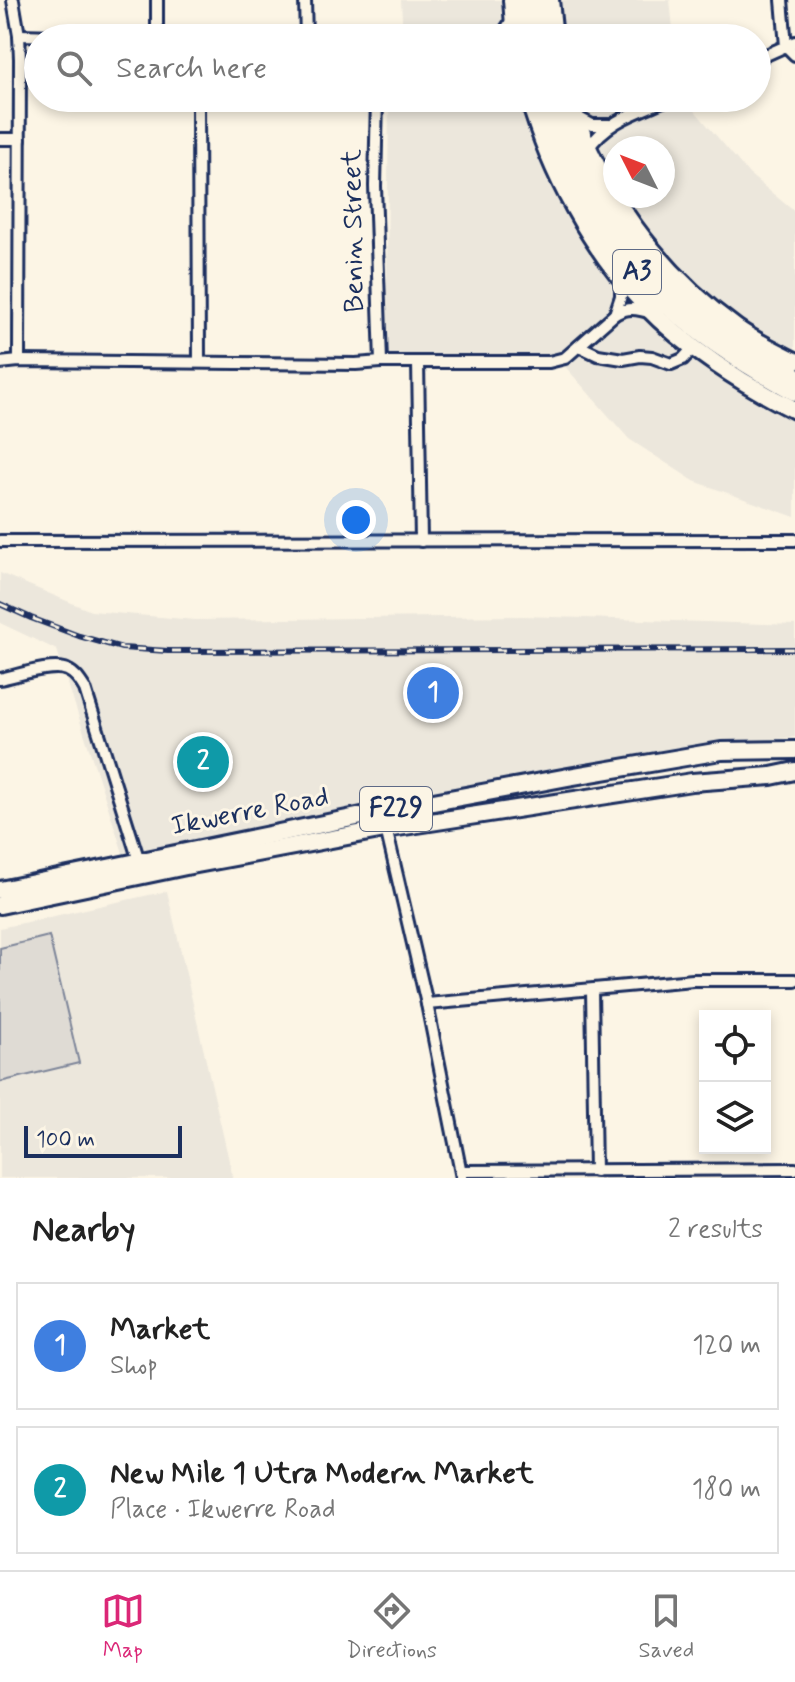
<!DOCTYPE html>
<html lang="en">
<head>
<meta charset="utf-8">
<style>
  body { margin:0; font-family:Mynerve,sans-serif; background:#f6f6f6; color:#222 }
  .controls { position:absolute; right:24px; bottom:24px; display:grid; overflow:hidden; border-radius:0px; box-shadow:0 4px 12px #0003 }
  .controls button { width:72px; height:72px; display:grid; place-items:center; padding:0; border:0; border-bottom:2px solid #e0e0e0; background:#fff; color:#222; font:40px sans-serif }
  .compass { position:absolute; left:603px; top:136px; width:72px; height:72px; border-radius:50%; background:#fff; box-shadow:0 4px 12px #0003; rotate:312deg }
  .scale { position:absolute; left:24px; bottom:20px; width:158px; box-sizing:border-box; padding-left:8px; border:4px solid #1b2f5e; border-top:0; font-size:22px; line-height:28px; white-space:nowrap; color:#1b2f5e; -webkit-text-stroke:6px #fcf5e5; paint-order:stroke }
  .you { position:absolute; left:356px; top:520px; width:28px; height:28px; margin:-20px; border:6px solid #fff; border-radius:50%; background:#1a73e8; box-shadow:0 0 0 12px #1a73e833 }
  .badge { display:grid; place-items:center; width:52px; height:52px; border-radius:50%; background:#db2777; color:#fff; font-size:26px; font-weight:700 }
  .pin { position:absolute; translate:-50% -50%; border:4px solid #fff; box-shadow:0 2px 8px #0006 }
  .list { margin:0; padding:0; list-style:none }
  h2 { display:flex; justify-content:space-between; align-items:center; height:104px; margin:0; padding:0 32px; font-size:34px }
  h2 small { font-size:26px; font-weight:400; color:#767676 }
  .list li { display:grid; grid-template-columns:52px 1fr auto; gap:24px; align-items:center; box-sizing:border-box; height:128px; margin:0 16px 16px; padding:0 16px; border:2px solid #e0e0e0; border-radius:0px }
  .list b { display:block; font-size:30px; white-space:nowrap }
  .list p { margin:0; font-size:26px; white-space:nowrap; color:#767676 }
  .list em { font-size:26px; font-style:normal; color:#767676 }
  .icon { flex:none; width:44px; height:44px; fill:none; stroke:currentColor; stroke-width:2; stroke-linecap:round; stroke-linejoin:round }
  .map { position:relative; flex:none; width:795px; height:1178px; overflow:hidden }
  .search { position:absolute; background:#fff; box-shadow:0 4px 12px #0003; left:24px; right:24px; top:24px; height:88px; display:flex; align-items:center; gap:20px; box-sizing:border-box; padding:0 28px; border-radius:44px; color:#767676; font-size:30px }
  .sheet { height:392px; background:#fff }
  nav { display:flex; justify-content:space-around; align-items:center; box-sizing:border-box; height:112px; border-top:2px solid #e0e0e0; background:#fff; font-size:22px; color:#767676 }
  nav a { display:grid; justify-items:center; gap:4px }
  nav .on { color:#db2777 }
  .map>svg:first-child { display:block }
</style>
</head>
<body>
<div class="map">
<svg width="795" height="1178" viewBox="0 0 795 1178">
  <rect width="100%" height="100%" fill="#fcf5e5"/>
  <filter id="ink" filterUnits="userSpaceOnUse"><feTurbulence type="fractalNoise" baseFrequency=".0125" numOctaves="2"/><feDisplacementMap in="SourceGraphic" scale="16" xChannelSelector="R" yChannelSelector="G"/><feConvolveMatrix kernelMatrix="1 2 1 2 8 2 1 2 1" color-interpolation-filters="sRGB"/></filter>
  <g filter="url(#ink)">
    <g fill="#ece7dc" fill-rule="evenodd">
      <path d="M401,0H670L674,38H403Z"/>
      <path d="M389,98H684L749,174L795,212V517L694,481L629,439L555,355L386,354ZM615,148H663V196H615Z"/>
      <path d="M0,573L91,611L195,620L523,616L795,625V737L672,752L123,853L57,650L0,623Z"/>
      <path d="M167,891L233,1178H0V928Z"/>
    </g>
    <path fill="#dfdbd4" stroke="#7d8599" stroke-width="2" d="M49,936L79,1063L0,1082V948Z"/>
    <g fill="none" stroke-linecap="round" stroke-linejoin="round">
      <defs>
        <g id="street">
          <path d="M13,0L19,35L20,59L19,361"/>
          <path d="M157,0V38"/>
          <path d="M305,0L306,38"/>
          <path d="M782,0L786,46L795,55"/>
          <path d="M19,35L134,38"/>
          <path d="M497,38L504,32L512,20"/>
          <path d="M757,59L795,42"/>
          <path d="M198,98L199,362"/>
          <path d="M377,98L375,186L381,362"/>
          <path d="M577,117L592,125H609"/>
          <path d="M0,139H20"/>
          <path d="M588,149C606,120 641,111 670,98"/>
          <path d="M615,314L621,296V278"/>
          <path d="M579,346L598,355L623,359L640,356L652,357L671,364L683,359L694,347"/>
          <path d="M0,363L19,361L356,364L381,362H549L565,358L615,314C627,307 637,308 651,313"/>
          <path d="M418,363L421,541"/>
          <path d="M0,541L795,540"/>
          <path d="M0,679C16,676 53,663 67,670C76,674 80,681 85,689L139,861"/>
          <path d="M385,824L427,1004L462,1178"/>
          <path d="M592,990L595,1171"/>
          <path d="M427,1004L693,980H795"/>
          <path d="M461,1171L795,1169"/>
        </g>
        <g id="primary">
          <path d="M512,0L515,38"/>
          <path d="M550,0L554,38"/>
          <path d="M529,98C550,173 591,249 645,305C684,346 744,385 795,410"/>
          <path d="M569,98C598,190 657,271 736,328C754,341 775,351 795,361"/>
          <path d="M0,890L401,808L568,777L721,751L795,750"/>
          <path d="M0,905L186,866L385,829L692,782L771,776L795,771"/>
        </g>
        <g id="highway">
          <path d="M523,0L528,38"/>
          <path d="M537,0L541,38"/>
          <path d="M542,98C548,115 553,134 560,150C585,205 624,265 668,305C707,340 750,367 795,391"/>
          <path d="M556,98C559,110 564,121 569,133C613,241 691,323 795,376"/>
        </g>
      </defs>
      <use href="#street" stroke="#1b2f5e" stroke-width="16"/>
      <use href="#primary" stroke="#1b2f5e" stroke-width="22"/>
      <use href="#highway" stroke="#1b2f5e" stroke-width="24"/>
      <use href="#street" stroke="#fcf5e5" stroke-width="10"/>
      <use href="#primary" stroke="#fcf5e5" stroke-width="16"/>
      <use href="#highway" stroke="#fcf5e5" stroke-width="18"/>
      <defs>
        <path id="rail" d="M0,604L31,618L79,636L122,648L168,651L795,649"/>
      </defs>
      <use href="#rail" stroke="#1b2f5e" stroke-width="6"/>
      <use href="#rail" stroke="#fcf5e5" stroke-width="3" stroke-dasharray="9" stroke-linecap="butt"/>
    </g>
  </g>
  <g text-anchor="middle" dominant-baseline="central" stroke-width="6" stroke-linejoin="round" paint-order="stroke">
    <g fill="#fcf5e5" stroke="#5e6a86" stroke-width="2">
      <rect x="613" y="250" width="48" height="44" rx="6"/>
      <rect x="360" y="787" width="72" height="44" rx="6"/>
    </g>
    <g font-size="26" font-weight="bold" fill="#1b2f5e">
      <text x="637" y="272">A3</text>
      <text x="396" y="809">F229</text>
    </g>
    <g font-size="28" fill="#1b2f5e" stroke="#fcf5e5">
      <text transform="translate(354 231) rotate(-91)">Benin Street</text>
      <text transform="translate(250 812) rotate(-11)">Ikwerre Road</text>
    </g>
  </g>
</svg>
<div class="controls">
<button><svg class="icon" aria-label="locate" viewBox="0 0 24 24"><circle cx="12" cy="12" r="6"/><path d="M12 2v4M12 18v4M2 12h4M18 12h4"/></svg></button>
<button><svg class="icon" aria-label="layers" viewBox="0 0 24 24"><path d="M12 4l9 5-9 5-9-5zM3 14l9 5 9-5"/></svg></button>
</div>
<svg class="compass" viewBox="-18 -18 36 36"><path d="M0-13l5 13h-10z" fill="#e53935"/><path d="M0 13l5-13h-10z" fill="#767676"/></svg>
<div class="scale">100 m</div>
<div class="you"></div>
<div class="pin badge" style="left:433px;top:693px;background:#3f7fe0">1</div>
<div class="pin badge" style="left:203px;top:762px;background:#0f9aa8">2</div>
<div class="search"><svg class="icon" aria-label="search" viewBox="0 0 24 24"><circle cx="10" cy="10" r="6"/><path d="M15 15l6 6"/></svg>Search here</div>
</div>
<section class="sheet">
<h2>Nearby<small>2 results</small></h2>
<ul class="list">
<li><span class="badge" style="background:#3f7fe0">1</span><div><b>Market</b><p>Shop</p></div><em>120 m</em></li>
<li><span class="badge" style="background:#0f9aa8">2</span><div><b>New Mile 1 Utra Modern Market</b><p>Place · Ikwerre Road</p></div><em>180 m</em></li>
</ul>
</section>
<nav>
<a class="on"><svg class="icon" aria-label="map" viewBox="0 0 24 24"><path d="M3 6l6-2 6 2 6-2v14l-6 2-6-2-6 2zM9 4v14M15 6v14"/></svg>Map</a>
<a><svg class="icon" aria-label="directions" viewBox="0 0 24 24"><path d="M12 3l9 9-9 9-9-9zM9 14v-3h6M13 9l2 2-2 2"/></svg>Directions</a>
<a><svg class="icon" aria-label="saved" viewBox="0 0 24 24"><path d="M7 4h10v16l-5-4-5 4z"/></svg>Saved</a>
</nav>
</body>
</html>
